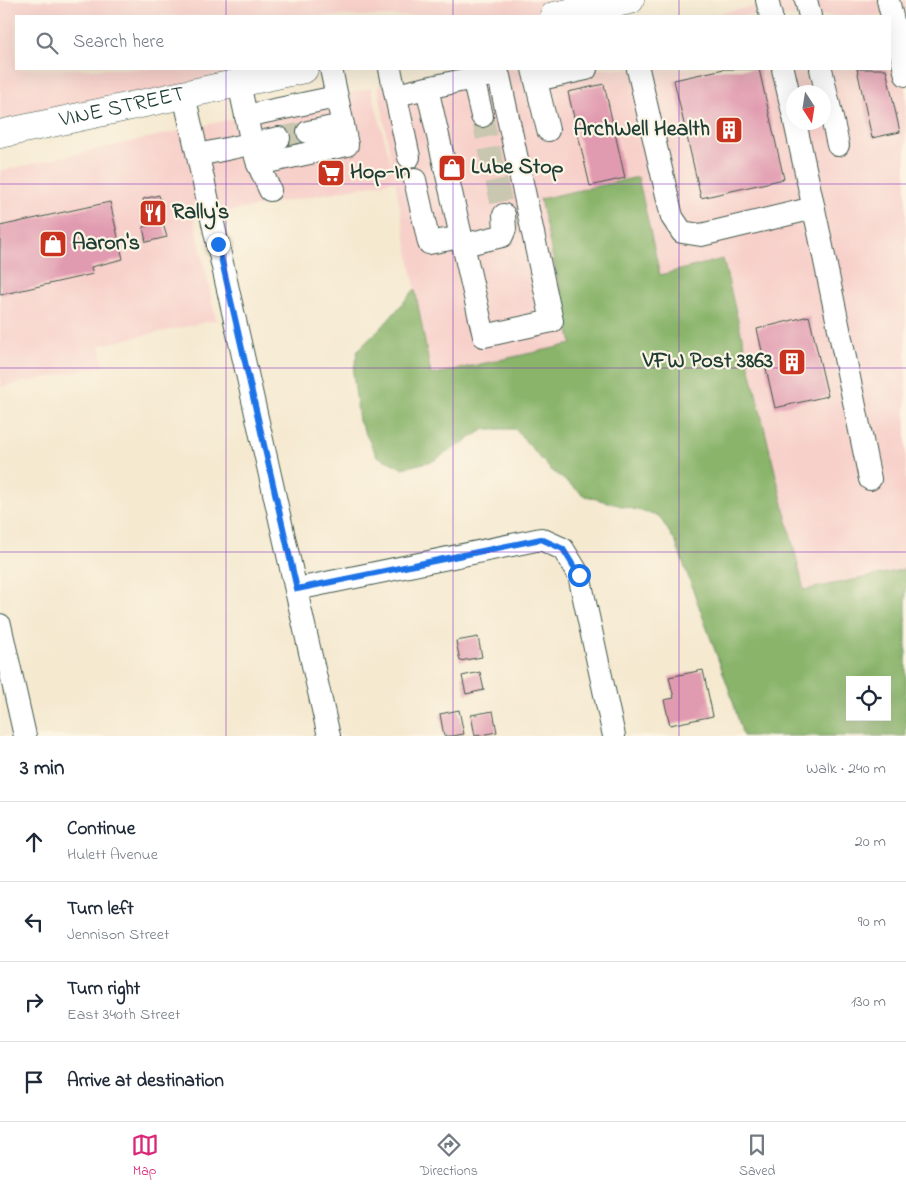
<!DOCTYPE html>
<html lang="en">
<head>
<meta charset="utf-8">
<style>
  body { margin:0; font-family:"Indie Flower",sans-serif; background:#f6f6f7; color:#1f2937 }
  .controls { position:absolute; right:15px; bottom:15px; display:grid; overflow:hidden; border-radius:0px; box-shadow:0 5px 20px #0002 }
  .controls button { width:45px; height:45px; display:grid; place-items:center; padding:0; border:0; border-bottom:1px solid #e0e1e3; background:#fff; color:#1f2937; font:25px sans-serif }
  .compass { position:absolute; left:786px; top:85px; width:45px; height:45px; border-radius:50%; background:#fff; box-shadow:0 5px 20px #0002; rotate:168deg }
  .stop { position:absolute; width:15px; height:15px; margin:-11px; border:4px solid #1a73e8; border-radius:50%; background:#fff }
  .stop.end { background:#1a73e8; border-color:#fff; box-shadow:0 1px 5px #0008 }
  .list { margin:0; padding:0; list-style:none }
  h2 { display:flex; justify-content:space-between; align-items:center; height:65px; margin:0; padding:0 20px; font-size:21px }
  h2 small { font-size:16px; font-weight:400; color:#747a83 }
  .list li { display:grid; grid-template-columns:32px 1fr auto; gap:15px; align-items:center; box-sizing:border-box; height:80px; padding:0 20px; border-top:1px solid #e0e1e3 }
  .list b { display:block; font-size:19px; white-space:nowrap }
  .list p { margin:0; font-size:16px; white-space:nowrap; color:#747a83 }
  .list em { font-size:16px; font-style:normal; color:#747a83 }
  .icon { flex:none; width:28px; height:28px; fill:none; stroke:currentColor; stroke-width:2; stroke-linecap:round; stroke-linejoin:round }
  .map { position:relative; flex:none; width:906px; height:736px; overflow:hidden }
  .search { position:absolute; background:#fff; box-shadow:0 5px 20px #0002; left:15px; right:15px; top:15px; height:55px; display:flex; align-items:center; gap:12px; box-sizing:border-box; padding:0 18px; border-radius:0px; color:#747a83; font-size:19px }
  .sheet { height:385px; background:#fff }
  nav { display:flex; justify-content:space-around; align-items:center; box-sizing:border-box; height:70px; border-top:1px solid #e0e1e3; background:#fff; font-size:14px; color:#747a83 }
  nav a { display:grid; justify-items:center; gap:2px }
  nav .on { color:#db2777 }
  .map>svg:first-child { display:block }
</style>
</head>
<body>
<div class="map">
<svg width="906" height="736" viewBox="0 0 906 736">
  <rect width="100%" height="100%" fill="#fcf5e5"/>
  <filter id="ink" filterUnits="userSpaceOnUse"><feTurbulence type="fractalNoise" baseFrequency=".02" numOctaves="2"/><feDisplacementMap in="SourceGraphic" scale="10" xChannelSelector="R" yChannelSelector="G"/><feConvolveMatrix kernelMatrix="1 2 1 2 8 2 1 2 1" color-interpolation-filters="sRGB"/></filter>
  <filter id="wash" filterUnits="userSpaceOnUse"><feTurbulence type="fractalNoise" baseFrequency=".0096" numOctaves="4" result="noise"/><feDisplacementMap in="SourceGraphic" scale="20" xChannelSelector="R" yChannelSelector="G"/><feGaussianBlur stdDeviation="1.12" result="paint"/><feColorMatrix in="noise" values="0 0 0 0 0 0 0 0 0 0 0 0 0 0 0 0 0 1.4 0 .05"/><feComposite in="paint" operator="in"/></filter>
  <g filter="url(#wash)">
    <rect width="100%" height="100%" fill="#f5e9d0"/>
    <g fill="#f7d0ca" fill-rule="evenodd">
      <path d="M0,0H603L522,16H16V69H273L0,128Z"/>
      <path d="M781,0H906V569L804,590L724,260L660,275L540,200L572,344L431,375L395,181L194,218L216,320L100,345L103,366L0,387V171L371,88L393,172L378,86L462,69H890V16H707ZM794,92H824V122H794Z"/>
    </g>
    <path fill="#89b46b" stroke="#547850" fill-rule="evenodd" d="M638,177L660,275L723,259L804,590L906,569V736H743L730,692L676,543L659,516L585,496L550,469L515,429H485L433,461L402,468L377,456L359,421L353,373L358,350L383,326L415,289L431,375L572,344L540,199ZM850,680H887V717H850Z"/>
    <g id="blocks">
      <g fill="#e19bb0">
        <path d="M724,69H759L784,179L701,198L674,80Z"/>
        <path d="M857,69H886L900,132L872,138Z"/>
        <path d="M604,84L625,178L590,186L568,92Z"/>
        <path d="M159,195L161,204H157L162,224H163L167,237L146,242L143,227L148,226L143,199Z"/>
        <path d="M110,202L123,259L91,267L93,274L0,295V226Z"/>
        <path d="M809,316L828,396L775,408L757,329Z"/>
        <path d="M478,637L482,657L460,661L456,641Z"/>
        <path d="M703,670L713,716L670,725L664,700L674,698L669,677Z"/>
        <path d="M480,672L484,690L466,694L462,676Z"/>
        <path d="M459,710L464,734L453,736H444L440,714Z"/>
        <path d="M493,711L497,732L475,736L471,715Z"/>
      </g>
    </g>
  </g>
  <g filter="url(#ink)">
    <use href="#blocks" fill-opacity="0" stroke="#3f574b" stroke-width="1"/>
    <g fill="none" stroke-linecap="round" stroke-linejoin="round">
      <g stroke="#cac7b1" stroke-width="22" stroke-dasharray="22 11" stroke-linecap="butt">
        <path d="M482,116L504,215"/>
        <path d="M279,138L308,132"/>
      </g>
      <defs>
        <g id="minor">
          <path d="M767,0L771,16"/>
          <path d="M806,0L810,16"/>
          <path d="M888,0L906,75"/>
          <path d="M390,69L409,157"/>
          <path d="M533,69L548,130"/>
          <path d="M638,69L672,217L682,232L701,235L814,208"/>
          <path d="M783,69L794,117"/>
          <path d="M821,69L838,145"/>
          <path d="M473,78L482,116"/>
          <path d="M536,80L586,69"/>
          <path d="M239,83L252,144L258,164L270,190"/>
          <path d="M184,95L329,736"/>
          <path d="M396,95L427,88L484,336L552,321L499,76H482L427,88"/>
          <path d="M246,116L336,97"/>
          <path d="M795,122L820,237L870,479"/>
          <path d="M308,132L343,125L331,69"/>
          <path d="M198,155L279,138"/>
          <path d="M258,164L347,145L343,125"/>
          <path d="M415,180L429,243L461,237"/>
          <path d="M463,245L502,236L505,229L504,215"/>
          <path d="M297,589L541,539L563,549L579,575L614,736"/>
          <path d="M0,625L25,736"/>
        </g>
        <g id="major">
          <path d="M554,16L630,0"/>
          <path id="s1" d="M0,134L304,69"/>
        </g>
      </defs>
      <use href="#minor" stroke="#3f574b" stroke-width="24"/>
      <use href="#major" stroke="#3f574b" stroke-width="29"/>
      <use href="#minor" stroke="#fff" stroke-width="22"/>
      <use href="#major" stroke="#fff" stroke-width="28"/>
    </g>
  </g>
  <g fill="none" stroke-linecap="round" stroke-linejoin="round" filter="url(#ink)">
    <path stroke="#1a73e8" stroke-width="6" d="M218,244L297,589L541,539L563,549L579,575"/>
  </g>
  <path fill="none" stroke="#7b2cbf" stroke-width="1" stroke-opacity="0.55" d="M226,0V16M453,0V16M679,0V16M226,69V736M453,69V736M679,69V736M0,184H906M0,368H906M0,552H906"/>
  <defs>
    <symbol id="building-square" viewBox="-11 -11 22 22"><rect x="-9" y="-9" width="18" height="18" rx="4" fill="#c8321e" stroke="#fcf5e5"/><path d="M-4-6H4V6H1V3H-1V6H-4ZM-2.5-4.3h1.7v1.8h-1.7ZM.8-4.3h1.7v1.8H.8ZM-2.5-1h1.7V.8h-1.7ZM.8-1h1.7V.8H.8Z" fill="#fff"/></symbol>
    <symbol id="shop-square" viewBox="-11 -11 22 22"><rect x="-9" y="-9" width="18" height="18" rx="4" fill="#c8321e" stroke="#fcf5e5"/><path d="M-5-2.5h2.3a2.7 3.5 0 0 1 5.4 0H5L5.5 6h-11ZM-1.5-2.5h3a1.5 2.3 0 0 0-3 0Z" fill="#fff"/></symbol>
    <symbol id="supermarket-square" viewBox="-11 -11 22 22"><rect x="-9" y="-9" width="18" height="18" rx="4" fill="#c8321e" stroke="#fcf5e5"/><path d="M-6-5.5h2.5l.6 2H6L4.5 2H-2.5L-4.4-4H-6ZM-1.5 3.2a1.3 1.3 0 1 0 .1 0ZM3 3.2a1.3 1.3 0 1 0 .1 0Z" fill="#fff"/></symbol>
    <symbol id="restaurant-square" viewBox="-11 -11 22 22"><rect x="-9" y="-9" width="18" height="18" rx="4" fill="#c8321e" stroke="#fcf5e5"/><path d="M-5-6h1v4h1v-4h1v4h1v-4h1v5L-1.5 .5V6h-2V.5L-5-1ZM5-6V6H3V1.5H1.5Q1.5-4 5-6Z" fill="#fff"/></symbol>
  </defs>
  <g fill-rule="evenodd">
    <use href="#building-square" x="713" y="114" width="32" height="32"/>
    <use href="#shop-square" x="436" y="152" width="32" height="32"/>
    <use href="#supermarket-square" x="315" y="157" width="32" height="32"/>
    <use href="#restaurant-square" x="137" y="197" width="32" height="32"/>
    <use href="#shop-square" x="37" y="228" width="32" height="32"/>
    <use href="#building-square" x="776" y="346" width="32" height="32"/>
  </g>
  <g text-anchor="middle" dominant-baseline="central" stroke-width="4.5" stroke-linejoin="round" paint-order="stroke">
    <g font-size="22" fill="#1f3d34" stroke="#fcf5e5">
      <text stroke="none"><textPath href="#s1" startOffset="125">VINE STREET</textPath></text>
    </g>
    <g font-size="22" font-weight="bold" fill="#1f3d34" stroke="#fcf5e5" text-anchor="start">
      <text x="710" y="130" text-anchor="end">ArchWell Health</text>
      <text x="471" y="168">Lube Stop</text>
      <text x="350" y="173">Hop-In</text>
      <text x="172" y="213">Rally's</text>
      <text x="72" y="244">Aaron's</text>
      <text x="773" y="362" text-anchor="end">VFW Post 3863</text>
    </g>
  </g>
</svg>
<div class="controls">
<button><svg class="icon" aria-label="locate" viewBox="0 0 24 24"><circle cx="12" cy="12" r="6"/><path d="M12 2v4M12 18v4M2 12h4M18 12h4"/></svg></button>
</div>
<svg class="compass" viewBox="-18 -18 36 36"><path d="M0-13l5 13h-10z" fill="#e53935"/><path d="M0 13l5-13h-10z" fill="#747a83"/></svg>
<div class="stop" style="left:579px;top:575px"></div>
<div class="stop end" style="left:218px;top:244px"></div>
<div class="search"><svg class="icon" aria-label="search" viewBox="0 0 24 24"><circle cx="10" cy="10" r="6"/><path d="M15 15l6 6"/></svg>Search here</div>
</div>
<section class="sheet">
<h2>3 min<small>Walk · 240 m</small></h2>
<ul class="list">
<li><svg class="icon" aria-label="ahead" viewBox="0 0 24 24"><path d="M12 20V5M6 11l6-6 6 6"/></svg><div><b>Continue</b><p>Hulett Avenue</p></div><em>20 m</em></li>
<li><svg class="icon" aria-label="left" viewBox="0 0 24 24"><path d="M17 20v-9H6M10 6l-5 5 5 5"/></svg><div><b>Turn left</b><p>Jennison Street</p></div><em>90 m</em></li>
<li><svg class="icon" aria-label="right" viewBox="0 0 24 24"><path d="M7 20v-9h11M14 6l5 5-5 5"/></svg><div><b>Turn right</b><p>East 340th Street</p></div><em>130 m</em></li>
<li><svg class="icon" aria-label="arrive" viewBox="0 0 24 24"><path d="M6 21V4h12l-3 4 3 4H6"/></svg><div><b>Arrive at destination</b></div></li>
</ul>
</section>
<nav>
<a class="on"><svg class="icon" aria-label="map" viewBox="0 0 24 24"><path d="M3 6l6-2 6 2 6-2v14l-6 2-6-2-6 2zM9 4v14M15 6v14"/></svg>Map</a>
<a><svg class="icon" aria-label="directions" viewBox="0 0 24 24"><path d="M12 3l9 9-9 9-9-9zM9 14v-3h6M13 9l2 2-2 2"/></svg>Directions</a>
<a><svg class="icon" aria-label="saved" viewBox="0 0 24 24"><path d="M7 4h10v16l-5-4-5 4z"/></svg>Saved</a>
</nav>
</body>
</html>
